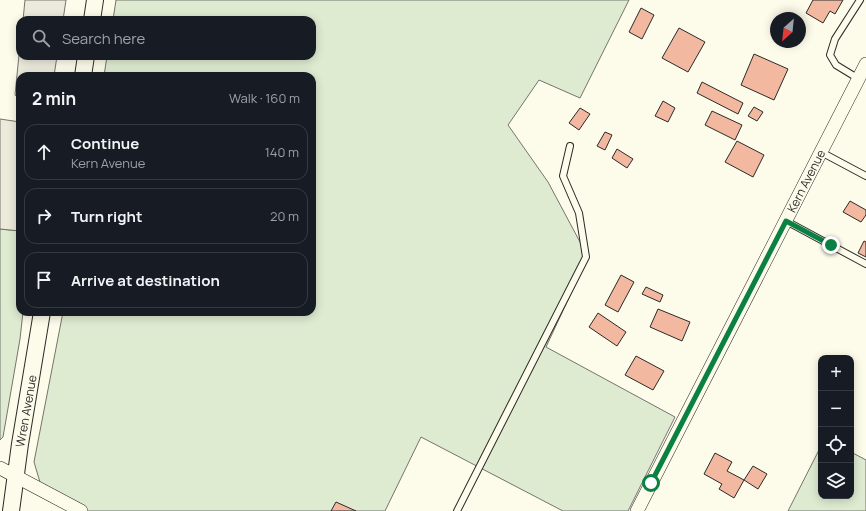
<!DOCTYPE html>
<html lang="en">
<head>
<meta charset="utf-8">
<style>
  body { margin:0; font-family:Manrope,sans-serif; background:#20242c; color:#f1f3f6 }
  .controls { position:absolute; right:12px; bottom:12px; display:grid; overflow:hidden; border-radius:8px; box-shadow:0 2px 10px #0003 }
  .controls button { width:36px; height:36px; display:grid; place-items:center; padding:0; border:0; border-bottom:1px solid #363941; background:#171b24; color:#f1f3f6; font:20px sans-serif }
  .compass { position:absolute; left:770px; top:12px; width:36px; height:36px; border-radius:50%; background:#171b24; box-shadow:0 2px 10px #0003; rotate:207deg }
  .stop { position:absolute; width:12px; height:12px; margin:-9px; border:3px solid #0b8043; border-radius:50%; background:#fff }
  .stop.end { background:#0b8043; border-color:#fff; box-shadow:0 1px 4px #0008 }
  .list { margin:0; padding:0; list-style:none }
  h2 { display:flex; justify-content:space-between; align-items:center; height:52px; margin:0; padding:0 16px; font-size:17px }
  h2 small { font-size:13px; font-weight:400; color:#9ea1a6 }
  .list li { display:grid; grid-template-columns:26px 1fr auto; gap:12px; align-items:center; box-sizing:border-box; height:56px; margin:0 8px 8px; padding:0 8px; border:1px solid #363941; border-radius:12px }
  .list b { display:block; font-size:15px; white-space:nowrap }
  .list p { margin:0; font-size:13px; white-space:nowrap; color:#9ea1a6 }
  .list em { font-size:13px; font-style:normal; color:#9ea1a6 }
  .icon { flex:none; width:22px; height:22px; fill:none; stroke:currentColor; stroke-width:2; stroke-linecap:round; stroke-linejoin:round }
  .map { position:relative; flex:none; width:866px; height:511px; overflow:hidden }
  .search { position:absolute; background:#171b24; box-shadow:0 2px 10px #0003; left:16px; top:16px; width:300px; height:44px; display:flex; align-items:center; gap:10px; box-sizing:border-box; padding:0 14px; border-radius:12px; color:#9ea1a6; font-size:15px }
  .panel { position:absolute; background:#171b24; box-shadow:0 2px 10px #0003; left:16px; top:72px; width:300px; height:244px; border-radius:12px }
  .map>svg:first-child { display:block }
</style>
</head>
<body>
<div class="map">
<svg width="866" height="511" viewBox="0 0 866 511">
  <rect width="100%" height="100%" fill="#fdfbea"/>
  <g fill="#deebd1" stroke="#74746e">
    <path d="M116,0H629L580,98L539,80L508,125L548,182L588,257L546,347L675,417L628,511H563L421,437L385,511H69L45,499L34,462L63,312H312V76H104L107,56H312V20H113Z"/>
    <path d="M0,229L20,231V312H23L20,339L3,437L0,440Z"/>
    <path d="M821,446V496H851V452L866,460V511H788Z"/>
  </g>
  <g fill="#eceadb" stroke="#74746e">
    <path d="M25,0H66L63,20H23Z"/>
    <path d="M20,45V56H57L54,76H20V100L15,95Z"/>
    <path d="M0,119L20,122V231L0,229Z"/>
  </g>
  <g fill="#f2b8a0" stroke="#2b2b2b">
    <path d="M813,0H843L835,14L830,11L823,23L806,13Z"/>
    <path d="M641,8L654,15L642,39L629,32Z"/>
    <path d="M679,28L705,42L688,72L662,58Z"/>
    <path d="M754,54L788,69L774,100L741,85Z"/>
    <path d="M702,82L743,103L738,114L697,93Z"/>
    <path d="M663,101L675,108L668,122L655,116Z"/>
    <path d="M754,107L763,112L757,121L748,116Z"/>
    <path d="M580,108L590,114L579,130L569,123Z"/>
    <path d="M712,111L742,125L735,140L705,125Z"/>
    <path d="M605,132L612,135L605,150L597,146Z"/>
    <path d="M737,141L764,155L753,177L725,162Z"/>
    <path d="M617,149L633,159L627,168L612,158Z"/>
    <path d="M850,201L866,210V215L861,222L843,212Z"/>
    <path d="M864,241L866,242V257L858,253Z"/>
    <path d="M621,275L634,282L618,312L605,305Z"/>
    <path d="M646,287L663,295L660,302L642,294Z"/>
    <path d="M658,309L690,322L682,341L650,327Z"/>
    <path d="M598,313L626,332L617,346L589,327Z"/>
    <path d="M636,356L664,371L653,390L625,375Z"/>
    <path d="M715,453L732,462L727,471L744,480L734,498L719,489L722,484L704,474Z"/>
    <path d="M753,466L767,474L758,489L744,480Z"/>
    <path d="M336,502L356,511H331Z"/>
  </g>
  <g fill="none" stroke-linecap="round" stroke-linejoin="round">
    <defs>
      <g id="service">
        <path d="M859,79L836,65L830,55L835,39L860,0"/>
        <path d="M821,152L866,176"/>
        <path d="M786,221L866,264"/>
        <path d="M457,511L586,257L579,213L563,176L570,146"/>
      </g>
      <g id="minor">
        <path d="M0,468L81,511"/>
        <path d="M637,511L866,64"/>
      </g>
      <g id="tertiary">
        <path d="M92,20L95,0"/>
        <path d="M83,76L86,56"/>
        <path d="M11,511L20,444L42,312"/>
      </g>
    </defs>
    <use href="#service" stroke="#2b2b2b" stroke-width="8"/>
    <use href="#minor" stroke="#2b2b2b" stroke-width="14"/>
    <use href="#tertiary" stroke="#2b2b2b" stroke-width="18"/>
    <use href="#service" stroke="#fdfbea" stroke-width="6"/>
    <use href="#minor" stroke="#fdfbea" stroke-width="13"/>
    <use href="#tertiary" stroke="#fdfbea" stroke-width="16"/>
  </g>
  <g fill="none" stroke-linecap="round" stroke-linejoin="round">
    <path stroke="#0b8043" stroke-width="5" d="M651,483L786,221L831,245"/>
  </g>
  <g text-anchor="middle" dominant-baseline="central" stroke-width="3" stroke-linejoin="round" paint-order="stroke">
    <g font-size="12" fill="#2b2b2b" stroke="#fdfbea">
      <text transform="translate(806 181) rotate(-63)">Kern Avenue</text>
      <text transform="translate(26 411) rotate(-80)">Wren Avenue</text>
    </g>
  </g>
</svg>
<div class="controls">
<button>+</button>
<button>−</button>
<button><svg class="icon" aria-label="locate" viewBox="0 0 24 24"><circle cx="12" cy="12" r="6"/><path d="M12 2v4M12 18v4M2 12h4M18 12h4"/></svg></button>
<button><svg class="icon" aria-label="layers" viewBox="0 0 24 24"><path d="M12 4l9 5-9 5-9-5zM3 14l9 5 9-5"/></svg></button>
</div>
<svg class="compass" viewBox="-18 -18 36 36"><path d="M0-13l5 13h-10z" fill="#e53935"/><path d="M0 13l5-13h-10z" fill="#9ea1a6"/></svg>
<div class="stop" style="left:651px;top:483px"></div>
<div class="stop end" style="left:831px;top:245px"></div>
<div class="search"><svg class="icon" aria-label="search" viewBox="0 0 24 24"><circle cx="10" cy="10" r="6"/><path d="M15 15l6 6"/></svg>Search here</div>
<section class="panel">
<h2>2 min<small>Walk · 160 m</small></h2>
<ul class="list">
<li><svg class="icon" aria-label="ahead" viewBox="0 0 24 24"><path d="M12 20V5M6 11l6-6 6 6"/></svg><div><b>Continue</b><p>Kern Avenue</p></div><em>140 m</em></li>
<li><svg class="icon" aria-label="right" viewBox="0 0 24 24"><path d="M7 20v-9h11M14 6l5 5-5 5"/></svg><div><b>Turn right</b></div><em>20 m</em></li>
<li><svg class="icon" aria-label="arrive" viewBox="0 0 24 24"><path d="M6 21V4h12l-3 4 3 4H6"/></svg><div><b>Arrive at destination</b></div></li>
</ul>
</section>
</div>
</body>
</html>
